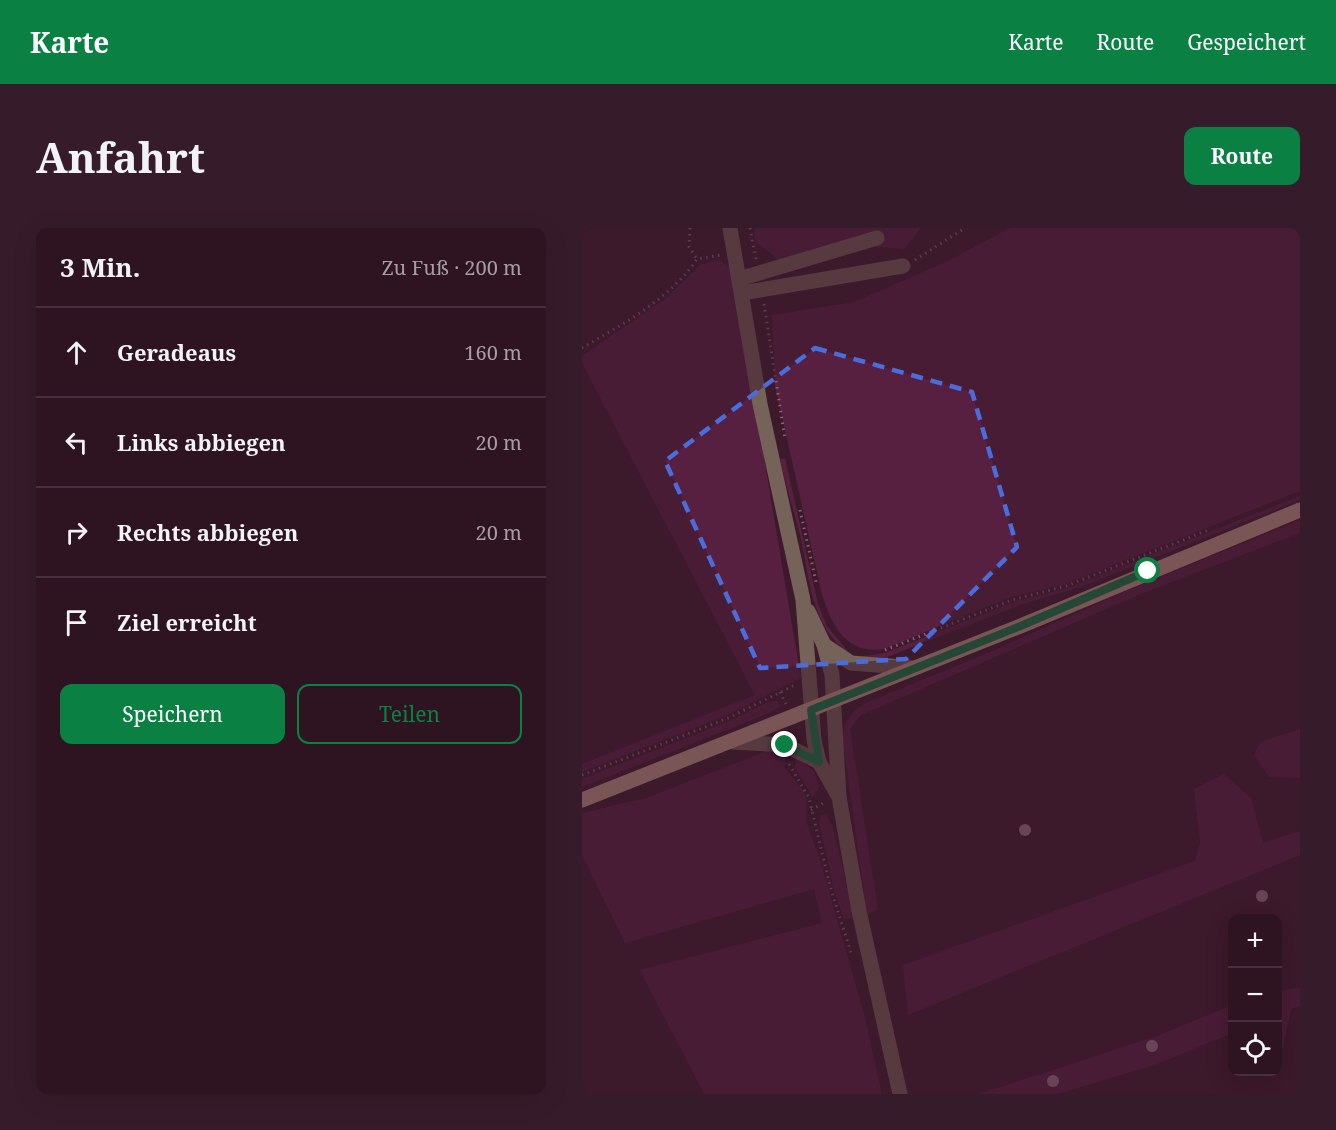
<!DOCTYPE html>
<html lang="de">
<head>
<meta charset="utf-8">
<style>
  body { margin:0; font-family:"Noto Serif",serif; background:#361c2a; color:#f1f3f6 }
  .controls { position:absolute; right:18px; bottom:18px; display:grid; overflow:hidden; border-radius:12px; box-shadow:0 6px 24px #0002 }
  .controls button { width:54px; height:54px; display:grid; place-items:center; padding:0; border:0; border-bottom:2px solid #49323f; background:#2e1321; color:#f1f3f6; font:30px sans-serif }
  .stop { position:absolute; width:18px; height:18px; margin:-14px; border:4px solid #0b8043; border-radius:50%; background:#fff }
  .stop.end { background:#0b8043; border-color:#fff; box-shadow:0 2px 6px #0008 }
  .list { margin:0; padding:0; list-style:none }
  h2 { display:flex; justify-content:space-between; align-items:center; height:78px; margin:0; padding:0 24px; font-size:26px }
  h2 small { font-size:20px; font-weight:400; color:#a79ea5 }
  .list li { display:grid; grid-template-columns:39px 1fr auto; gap:18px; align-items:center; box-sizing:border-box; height:90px; padding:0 24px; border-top:2px solid #49323f }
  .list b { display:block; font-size:22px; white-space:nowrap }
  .list em { font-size:20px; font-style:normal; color:#a79ea5 }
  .actions { display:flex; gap:12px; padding:18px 24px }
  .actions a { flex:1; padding:14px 0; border:2px solid #0b8043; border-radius:12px; text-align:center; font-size:21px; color:#0b8043 }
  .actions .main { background:#0b8043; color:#fff }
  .icon { flex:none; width:33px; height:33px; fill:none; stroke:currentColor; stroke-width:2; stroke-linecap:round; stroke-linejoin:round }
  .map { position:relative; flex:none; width:718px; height:866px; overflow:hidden; border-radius:12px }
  header { display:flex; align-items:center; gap:36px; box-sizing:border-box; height:84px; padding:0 30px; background:#0b8043; color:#fff }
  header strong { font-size:28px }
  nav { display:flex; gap:33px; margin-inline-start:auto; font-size:21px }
  .intro { display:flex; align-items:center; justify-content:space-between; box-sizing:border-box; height:144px; padding:0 36px }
  h1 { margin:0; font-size:42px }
  .button { padding:15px 27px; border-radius:12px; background:#0b8043; color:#fff; font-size:21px; font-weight:700 }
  main { display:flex; gap:36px; padding:0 36px }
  aside { flex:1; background:#2e1321; border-radius:12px; box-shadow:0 6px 24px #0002 }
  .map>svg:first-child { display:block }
</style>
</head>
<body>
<header>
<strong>Karte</strong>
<nav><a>Karte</a><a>Route</a><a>Gespeichert</a></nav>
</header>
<div class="intro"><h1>Anfahrt</h1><a class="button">Route</a></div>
<main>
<aside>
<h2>3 Min.<small>Zu Fuß · 200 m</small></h2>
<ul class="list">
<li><svg class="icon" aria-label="ahead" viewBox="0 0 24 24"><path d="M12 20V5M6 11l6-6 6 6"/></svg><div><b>Geradeaus</b></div><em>160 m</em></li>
<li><svg class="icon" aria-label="left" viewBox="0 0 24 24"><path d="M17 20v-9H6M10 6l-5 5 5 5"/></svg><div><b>Links abbiegen</b></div><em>20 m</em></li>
<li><svg class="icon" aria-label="right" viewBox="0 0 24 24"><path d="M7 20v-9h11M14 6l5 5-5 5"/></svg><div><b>Rechts abbiegen</b></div><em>20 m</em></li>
<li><svg class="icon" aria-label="arrive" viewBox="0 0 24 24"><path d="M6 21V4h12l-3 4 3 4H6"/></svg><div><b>Ziel erreicht</b></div></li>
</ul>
<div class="actions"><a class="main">Speichern</a><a>Teilen</a></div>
</aside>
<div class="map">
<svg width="718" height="866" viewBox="0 0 718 866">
  <rect width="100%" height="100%" fill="#3d192c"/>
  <g fill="#582040">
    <path d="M172,0H339L322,21L275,17L198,33L173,13Z"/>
    <path d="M428,0H718V263L483,356L429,369L302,421C264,427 249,397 240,366L193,158L190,87L272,74L366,33Z"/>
    <path d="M137,32L150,40L219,450L143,488L0,544V536L173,467L0,135V128L83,71L118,37Z"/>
    <path d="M203,230L236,376L245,398L268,426C227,398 228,347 217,303C211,279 203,256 198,231Z"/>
    <path d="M718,268V272L499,359L441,376L305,429L294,432L277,429L303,425L431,374L485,360Z"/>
    <path d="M718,292V305L559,366L279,487L268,501L296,682L285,686L260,507C263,491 272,481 286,474L413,422L539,365Z"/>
    <path d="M195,473L199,478L180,488L0,559V551L145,494L186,474Z"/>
    <path d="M718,501V550L687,549L672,527L678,514Z"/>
    <path d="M188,522L206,524L202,539L220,561L224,571V593L238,632L282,786L300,866H122L58,742L240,695L232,661L43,715L0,627V585L64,570Z"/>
    <path d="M214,529L232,543L237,559L231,569L213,541Z"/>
    <path d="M642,546L669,570L681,615L718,603V627L326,787L321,737L613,633L618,615L612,561Z"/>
    <path d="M239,587H244L251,599L272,690L262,692L251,658L237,594Z"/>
    <path d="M718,759V778L709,781L700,823L696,824V764Z"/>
    <path d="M650,777V805L575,836L476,866H397L578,807Z"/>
  </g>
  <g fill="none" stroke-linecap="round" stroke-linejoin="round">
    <g stroke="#826473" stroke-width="3" stroke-dasharray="1.5 4.5" stroke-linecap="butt">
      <path d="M108,0L107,19L115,31"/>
      <path d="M168,0L174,31"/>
      <path d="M333,32L383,0"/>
      <path d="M182,76L203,211"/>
      <path d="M0,120C41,96 88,71 115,31L139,27"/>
      <path d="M218,282L235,358"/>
      <path d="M303,422L430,372L484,358L629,301"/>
      <path d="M198,464L204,476"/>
      <path d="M207,536L227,570L248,658L270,728"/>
      <path d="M0,547L144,491L213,457"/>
      <path d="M229,582L243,574"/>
    </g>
    <g stroke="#756259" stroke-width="15">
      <path d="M148,0L178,176L221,372L232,512L237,534L257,569"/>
      <path d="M157,51L295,10"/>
      <path d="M160,65L321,38"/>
      <path d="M226,383L242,417L250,447L257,569L277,683L318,866"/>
      <path d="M242,417L269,435L332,440"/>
      <path d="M151,514L203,517L237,534"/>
    </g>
    <path stroke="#c49d89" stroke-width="15" d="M0,572L441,397L718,282"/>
  </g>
  <g fill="#a1788c">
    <circle cx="443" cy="602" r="6"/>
    <circle cx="680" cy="668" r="6"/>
    <circle cx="570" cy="818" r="6"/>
    <circle cx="471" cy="853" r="6"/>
  </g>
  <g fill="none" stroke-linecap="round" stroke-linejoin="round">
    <path stroke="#0b8043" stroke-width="8" d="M203,517L237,534L229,482L441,397L566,343"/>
  </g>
  <path d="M0 0H718V866H0ZM233,120L390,164L435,319L324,431L178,440L83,233Z" fill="#3d192c" fill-opacity=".55" fill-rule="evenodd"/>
  <path fill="none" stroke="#4a6ddd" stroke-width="4.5" stroke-dasharray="12 8" stroke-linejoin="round" d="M233,120L390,164L435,319L324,431L178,440L83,233Z"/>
</svg>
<div class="controls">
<button>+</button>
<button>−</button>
<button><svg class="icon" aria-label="locate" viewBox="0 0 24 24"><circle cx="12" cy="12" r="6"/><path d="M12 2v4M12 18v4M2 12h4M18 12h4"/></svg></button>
</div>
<div class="stop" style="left:566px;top:343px"></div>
<div class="stop end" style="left:203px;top:517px"></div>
</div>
</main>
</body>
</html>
